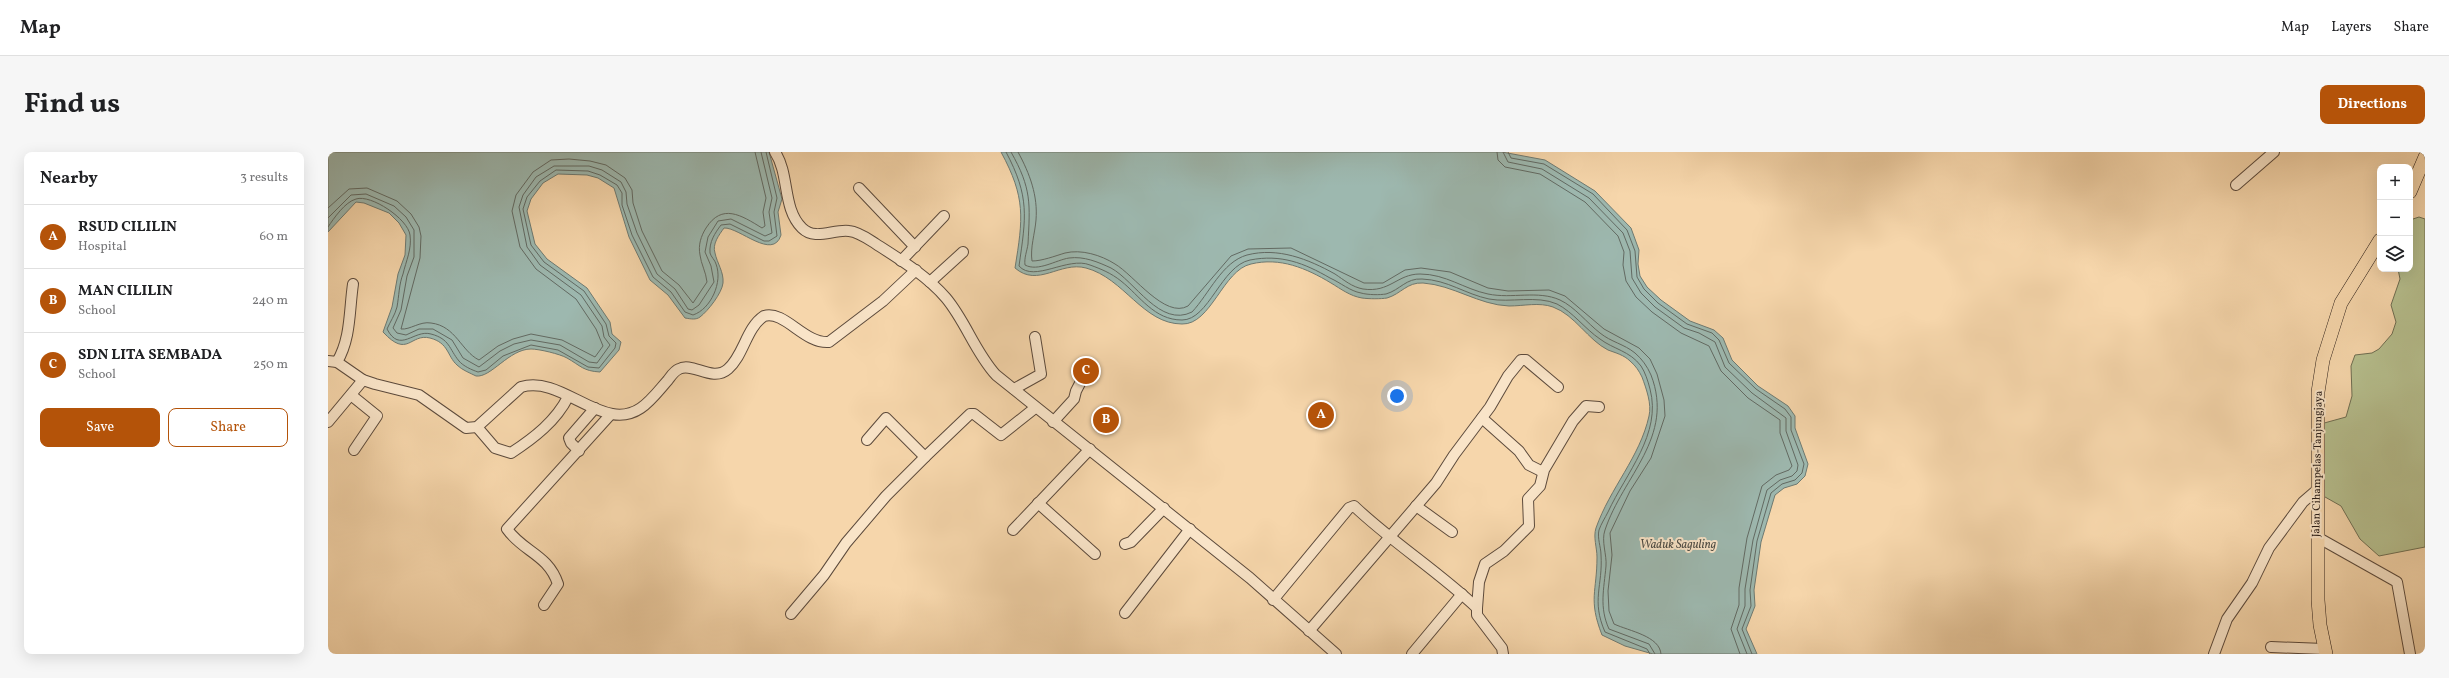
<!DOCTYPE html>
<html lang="en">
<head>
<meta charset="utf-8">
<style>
  body { margin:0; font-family:Vollkorn,serif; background:#f6f6f6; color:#202124 }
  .controls { position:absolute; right:12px; top:12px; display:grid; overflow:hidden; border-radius:8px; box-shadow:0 4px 16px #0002 }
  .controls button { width:36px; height:36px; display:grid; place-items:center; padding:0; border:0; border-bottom:1px solid #e0e0e0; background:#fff; color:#202124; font:20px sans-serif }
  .you { position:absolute; left:1069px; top:244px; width:14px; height:14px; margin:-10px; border:3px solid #fff; border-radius:50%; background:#1a73e8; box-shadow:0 0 0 6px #1a73e833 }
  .badge { display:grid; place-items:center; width:26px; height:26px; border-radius:50%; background:#b45309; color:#fff; font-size:13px; font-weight:700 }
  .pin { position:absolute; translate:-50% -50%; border:2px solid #fff; box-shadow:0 1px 4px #0006 }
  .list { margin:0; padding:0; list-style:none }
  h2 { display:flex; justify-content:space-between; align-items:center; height:52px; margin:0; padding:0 16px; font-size:17px }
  h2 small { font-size:13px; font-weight:400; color:#757577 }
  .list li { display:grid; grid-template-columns:26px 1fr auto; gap:12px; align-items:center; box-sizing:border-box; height:64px; padding:0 16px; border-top:1px solid #e0e0e0 }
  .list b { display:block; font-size:15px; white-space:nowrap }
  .list p { margin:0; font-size:13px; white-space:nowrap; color:#757577 }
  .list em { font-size:13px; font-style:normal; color:#757577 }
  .actions { display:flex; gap:8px; padding:12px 16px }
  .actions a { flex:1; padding:9px 0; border:1px solid #b45309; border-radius:8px; text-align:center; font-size:14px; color:#b45309 }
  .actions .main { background:#b45309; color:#fff }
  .icon { flex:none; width:22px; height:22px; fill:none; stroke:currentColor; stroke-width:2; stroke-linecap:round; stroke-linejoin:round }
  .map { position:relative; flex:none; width:2097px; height:502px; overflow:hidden; border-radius:8px }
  header { display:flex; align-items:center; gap:24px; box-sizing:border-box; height:56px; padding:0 20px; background:#fff; border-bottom:1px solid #e0e0e0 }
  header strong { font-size:19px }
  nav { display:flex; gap:22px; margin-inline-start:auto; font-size:14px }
  .intro { display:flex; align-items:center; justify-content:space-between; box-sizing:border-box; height:96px; padding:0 24px }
  h1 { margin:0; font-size:28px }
  .button { padding:10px 18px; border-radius:8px; background:#b45309; color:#fff; font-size:14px; font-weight:700 }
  main { display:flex; gap:24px; padding:0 24px }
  aside { flex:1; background:#fff; border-radius:8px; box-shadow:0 4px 16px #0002 }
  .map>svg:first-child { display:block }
</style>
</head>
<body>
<header>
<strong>Map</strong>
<nav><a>Map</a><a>Layers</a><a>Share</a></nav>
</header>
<div class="intro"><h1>Find us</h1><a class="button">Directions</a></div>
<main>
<aside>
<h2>Nearby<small>3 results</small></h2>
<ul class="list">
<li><span class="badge">A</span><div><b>RSUD CILILIN</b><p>Hospital</p></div><em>60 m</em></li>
<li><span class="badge">B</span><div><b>MAN CILILIN</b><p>School</p></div><em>240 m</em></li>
<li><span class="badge">C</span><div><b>SDN LITA SEMBADA</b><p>School</p></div><em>250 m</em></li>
</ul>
<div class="actions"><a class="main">Save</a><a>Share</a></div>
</aside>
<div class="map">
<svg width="2097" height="502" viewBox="0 0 2097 502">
  <rect width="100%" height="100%" fill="#f6d6ab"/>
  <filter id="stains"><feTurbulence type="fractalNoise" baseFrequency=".005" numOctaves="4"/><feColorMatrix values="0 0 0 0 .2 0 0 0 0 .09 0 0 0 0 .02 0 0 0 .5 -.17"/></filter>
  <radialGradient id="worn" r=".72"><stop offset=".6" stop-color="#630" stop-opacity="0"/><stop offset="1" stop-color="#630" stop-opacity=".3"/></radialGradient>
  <path fill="#b6bf8e" stroke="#6f6e52" d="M2091,65L2097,67V395L2051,404L2032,387L2013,354L1990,341L1989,273L2018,265L2024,244L2023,214L2027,203L2044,201L2051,197L2064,182L2068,170L2063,153L2072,127L2070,117H2082V68Z"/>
  <g fill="#9db8af" stroke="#6e7a72">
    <path d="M0,0H441L454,47L450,60L453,83C445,109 411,75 396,76C391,83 384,92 387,101C389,111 396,120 395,131C394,141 380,159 372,165C368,168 363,167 357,166L340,143L322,128L301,85L286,36L270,26L259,23L230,22L215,31L203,47L199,59L207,92L219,107L259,136L282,170L284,182L293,190L291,198L272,220C255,219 253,214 239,206C232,202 211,197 203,197C181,197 163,226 148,224C142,221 134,218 129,213C119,204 121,191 102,186C82,181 80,207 55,180L64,155L70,122L77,103L78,83L71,71L61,61L36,51L28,50L0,80Z"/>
    <path d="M673,0H1174L1217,8L1267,39L1303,76L1311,98L1310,112L1312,124L1319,135L1333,148L1362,169L1386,178L1395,186L1404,208L1430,234L1460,254L1467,264V276L1480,312L1477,324L1469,332L1456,336L1447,343L1433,390L1426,438L1427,454L1418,477L1429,502H1325L1297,494L1274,483C1260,447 1269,440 1269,405C1269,396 1265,385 1268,376C1282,336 1312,305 1321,264C1324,252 1318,236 1314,225C1311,219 1308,214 1302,209C1296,203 1288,201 1280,198C1260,188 1247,163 1225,155C1211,150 1196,154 1181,154C1151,153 1125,133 1095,131C1079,130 1073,142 1059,146C1053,147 1041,147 1034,146C1022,144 1013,137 1003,131C978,116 952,105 923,112C895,118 883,173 854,172C815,172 796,126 758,116C732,109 710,136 687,116C695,66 698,46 673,0Z"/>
  </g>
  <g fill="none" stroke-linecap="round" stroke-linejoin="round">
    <g stroke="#626a63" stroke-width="1">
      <path d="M678,0C702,45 698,65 691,114C706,131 740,104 762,113C773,117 783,121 793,129C812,144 826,168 854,168C881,168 893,114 922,108C953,102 976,111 1002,126C1013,131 1022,139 1033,141C1040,143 1052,143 1058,142C1072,138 1078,126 1094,127C1120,128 1137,142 1161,147C1182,151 1209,143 1229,152C1245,160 1257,177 1272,187C1285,197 1302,199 1313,214C1317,220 1320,229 1322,237C1334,282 1298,321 1280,360C1277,366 1273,372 1271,378C1269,386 1273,395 1273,403C1275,434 1263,448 1277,480L1319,497L1322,502"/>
      <path d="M683,0C704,37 702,52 700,92C699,99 696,106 697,113C710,120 728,108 741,106C756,104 770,110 783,116C807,129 832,176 864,160C881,142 894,110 919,103C950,95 980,107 1007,122C1016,128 1024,135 1035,137C1062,141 1069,122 1092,122C1118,122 1136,137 1160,142C1184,147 1210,138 1232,148C1247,155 1259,171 1272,181C1283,190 1296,192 1307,201C1314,207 1319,214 1323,223C1347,285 1295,324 1277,378C1273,389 1279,403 1278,414C1276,437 1271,455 1281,477L1321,492L1327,502"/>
      <path d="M690,0C702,22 710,44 708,68C707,81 702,96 704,109C714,109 727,104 737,101C753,97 773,103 787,112C806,123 837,167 860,154L903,104L920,97L963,96L1036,131H1055L1077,118L1093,116L1122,120L1160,136L1180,139L1221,138L1237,144L1276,177L1311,196L1322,207L1329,222L1336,248L1337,264L1323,306L1302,339L1282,381L1284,403L1280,439L1281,459L1286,472C1301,479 1332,484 1333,502"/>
      <path d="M1169,0L1170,8L1177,15L1212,22L1257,50L1290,84L1296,100L1295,113L1298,129L1308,145L1324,160L1353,181L1381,194L1393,219L1420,246L1452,268V281L1464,314L1461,318L1448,323L1434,334L1419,386L1411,436V453L1403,477L1412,502"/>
      <path d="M1175,0L1180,10L1214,17L1261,46L1295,81L1302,99L1304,126L1313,141L1327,155L1356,176L1371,181L1387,190L1397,215L1424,241L1458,266V279L1470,313L1469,319L1464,324L1452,328L1439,338L1425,388L1417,437V454L1409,477L1419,502"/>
      <path d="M1180,0L1183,6L1216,12L1265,42L1299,78L1307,99L1309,125L1316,137L1330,151L1359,172L1384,181L1391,188L1401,211L1428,237L1457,257L1463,265V278L1476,312L1474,321L1467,328L1454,332L1443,341L1429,389L1422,438L1423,454L1414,477L1424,502"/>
      <path d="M0,56L21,37L39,36L69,49L83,62L91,75L93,84L92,106L73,177C82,178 92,169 103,171C128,174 133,199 151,208L170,194L185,187L203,182L234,188L267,205L275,194L268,177L248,147L208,117L192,95L184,59L188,43L205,20L223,8L241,7L262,9L278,13L297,26L304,38L305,51L314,79L334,119L351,133L365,151L379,130C378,120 373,112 372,103C370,93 373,84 378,76C394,51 413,63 434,76L437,74L435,60L438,46L427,0"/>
      <path d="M0,66L23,43L38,42L66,54L78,65L86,78V105L79,124L73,158L65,176L69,181L78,183L91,177H105L124,188L135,206L151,215L172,199L186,192L203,188L232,193L261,210L269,211L282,193L276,185L274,174L253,143L212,113L199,95L191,55L195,43L208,25L226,14H261L274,18L293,30L298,40L299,52L309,81L329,122L347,137L360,157L364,158L371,153L386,130L383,114L377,100L380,85L390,69L403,67L437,84L444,81L441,60L444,46L433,0"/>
      <path d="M0,75C6,66 17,50 28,47C43,42 80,67 82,83C84,97 78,109 75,122C71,132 71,144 69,155C67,163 62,170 59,177C72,202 86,177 103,182C122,187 121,197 131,209C135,214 144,218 150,220L158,218L175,204L203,193L230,198L260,215L271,216L287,196L288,191L281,184L278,172L256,139L216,110L203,93L195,57L199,45L212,29L228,18L260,19L272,23L289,33L294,41V53L304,83L325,125L343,140L357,160L365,163C383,157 395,130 388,112C387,108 383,105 382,101C381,90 387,81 393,73L402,72L436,89H441L449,84L446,60L449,46L438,0"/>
    </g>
    <defs>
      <g id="minor">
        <path d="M447,0C462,23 454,56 474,76C487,89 505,77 521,79C531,80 540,87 548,92C573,108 599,124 618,146C638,170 647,200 668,223L922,426L1008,502"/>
        <path d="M1908,33L1946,0"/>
        <path d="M531,36L587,95"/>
        <path d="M573,109L616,64"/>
        <path d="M602,130L635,100"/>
        <path d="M0,209L9,210L35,228L47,232L91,243L138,276L149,275L193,235C225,226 253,256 284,262C311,267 324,246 340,228C343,224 346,219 351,217C364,209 384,231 400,217C416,203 418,176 436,164C457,158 476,192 501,190L555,149L588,118"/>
        <path d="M9,210C23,186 21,160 25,132"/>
        <path d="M686,237L713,222L707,185"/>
        <path d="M23,243L49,264L26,298"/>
        <path d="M1154,266L1191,299L1201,313L1215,320"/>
        <path d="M0,270L35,228"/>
        <path d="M725,270L746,247L748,239L761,214"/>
        <path d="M149,275L167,296L183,301C206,286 228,269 240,245"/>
        <path d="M539,288L558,266L597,305L642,262H646L673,283L707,256"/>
        <path d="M251,299L243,291L241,286L267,256"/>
        <path d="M710,351L767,402"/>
        <path d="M1088,354L1124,380"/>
        <path d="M685,378L762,297"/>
        <path d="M1989,385L2069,430L2082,502"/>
        <path d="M797,392L803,390L836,356"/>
        <path d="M945,448L1021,356L1026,354C1065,391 1110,419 1149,456V463L1174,496L1175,502"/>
        <path d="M216,453L230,432C220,402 195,400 179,377L283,262"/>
        <path d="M1149,456L1151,430L1157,412L1176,399L1201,374L1200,347L1212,334L1216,318L1245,269L1258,254L1271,255"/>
        <path d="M797,461L862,377"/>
        <path d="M463,462L496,423L518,391L558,344L597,305"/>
        <path d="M981,479L1108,331L1126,303L1162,255L1180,224L1193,208H1198L1230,235"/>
        <path d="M1943,495L1996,497"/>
        <path d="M1084,502L1134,442"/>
        <path d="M1886,502L1899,467L1924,431L1941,396L1975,350L1990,337"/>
      </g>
      <g id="major">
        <path d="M2082,40L2097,5"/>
        <path d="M1998,502L1992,473L1990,448V240L1995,208L2013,151L2052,88"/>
      </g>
    </defs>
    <use href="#minor" stroke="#5c4a3c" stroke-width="12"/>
    <use href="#major" stroke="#281c17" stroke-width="14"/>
    <use href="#minor" stroke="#f9e4c8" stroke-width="10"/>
    <use href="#major" stroke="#f6d6ab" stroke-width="13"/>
  </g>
  <g text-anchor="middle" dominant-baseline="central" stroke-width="4" stroke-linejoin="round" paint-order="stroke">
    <g font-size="11" fill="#281c17" stroke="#f9e4c8">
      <text transform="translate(1990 312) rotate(-89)">Jalan Cihampelas-Tanjungjaya</text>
    </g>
    <g font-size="12" font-style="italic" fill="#4b4b45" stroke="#f9e4c8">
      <text x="1350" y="393">Waduk Saguling</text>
    </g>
  </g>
  <rect width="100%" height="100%" filter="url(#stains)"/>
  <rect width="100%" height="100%" fill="url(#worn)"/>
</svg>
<div class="controls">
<button>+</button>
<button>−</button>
<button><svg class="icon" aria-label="layers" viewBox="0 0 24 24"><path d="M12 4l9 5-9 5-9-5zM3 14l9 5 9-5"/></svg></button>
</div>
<div class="you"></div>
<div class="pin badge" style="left:993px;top:263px">A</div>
<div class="pin badge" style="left:778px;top:268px">B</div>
<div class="pin badge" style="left:758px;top:219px">C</div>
</div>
</main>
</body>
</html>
